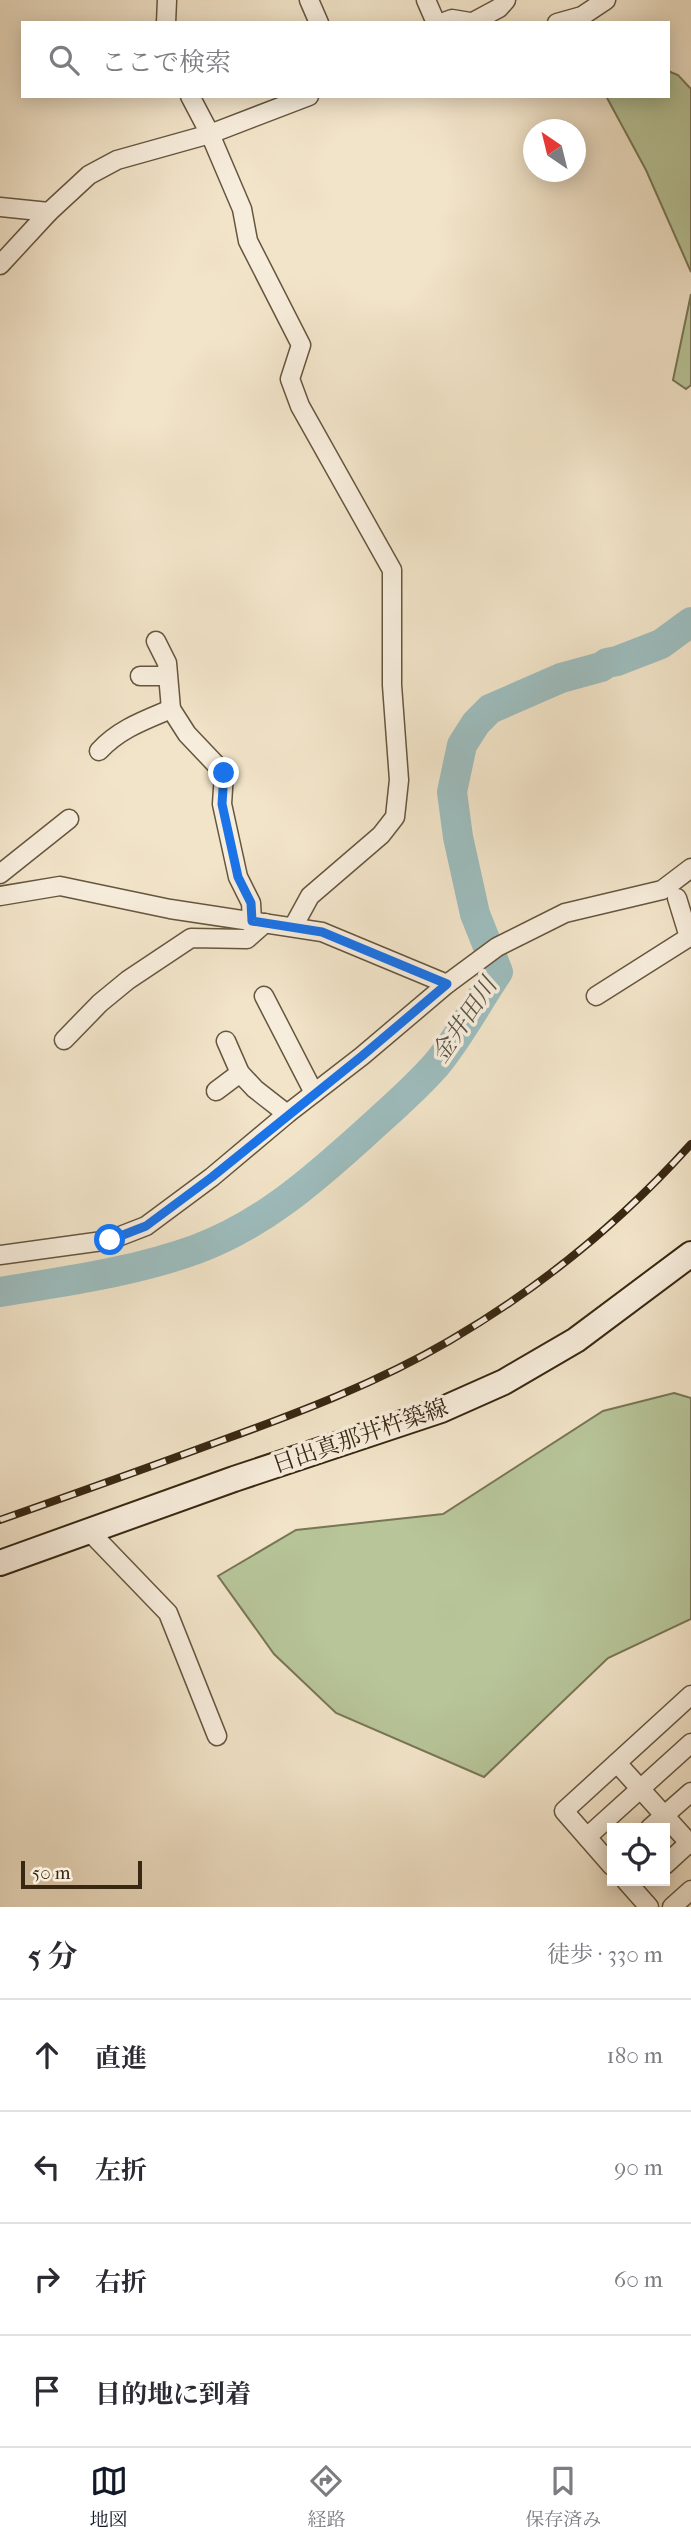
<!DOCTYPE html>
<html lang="ja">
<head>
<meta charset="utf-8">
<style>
  body { margin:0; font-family:"IM FELL French Canon","Noto Serif JP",serif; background:#f2f2f3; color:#2b2b33 }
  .controls { position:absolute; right:21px; bottom:21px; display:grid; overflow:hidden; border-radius:0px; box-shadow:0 4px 18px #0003 }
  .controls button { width:63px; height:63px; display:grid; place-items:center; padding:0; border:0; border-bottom:2px solid #e1e1e2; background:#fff; color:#2b2b33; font:35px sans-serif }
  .compass { position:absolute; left:523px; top:119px; width:63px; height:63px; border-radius:50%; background:#fff; box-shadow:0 4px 18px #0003; rotate:325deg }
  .scale { position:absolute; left:21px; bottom:18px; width:121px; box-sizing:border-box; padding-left:7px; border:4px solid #382711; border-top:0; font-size:19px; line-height:24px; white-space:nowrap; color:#382711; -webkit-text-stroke:5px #f7eddc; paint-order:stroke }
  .stop { position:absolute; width:21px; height:21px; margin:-16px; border:5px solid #1a73e8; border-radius:50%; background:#fff }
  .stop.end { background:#1a73e8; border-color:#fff; box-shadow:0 2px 7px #0008 }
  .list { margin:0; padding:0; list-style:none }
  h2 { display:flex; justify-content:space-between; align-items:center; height:91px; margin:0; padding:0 28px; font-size:30px }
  h2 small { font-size:23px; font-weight:400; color:#7c7c81 }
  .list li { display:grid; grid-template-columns:46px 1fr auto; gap:21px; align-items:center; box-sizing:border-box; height:112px; padding:0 28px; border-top:2px solid #e1e1e2 }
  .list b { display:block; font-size:26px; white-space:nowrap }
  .list em { font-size:23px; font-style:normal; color:#7c7c81 }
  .icon { flex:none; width:38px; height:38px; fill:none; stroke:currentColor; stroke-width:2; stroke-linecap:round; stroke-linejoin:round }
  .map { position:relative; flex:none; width:691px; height:1907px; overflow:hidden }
  .search { position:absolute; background:#fff; box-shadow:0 4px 18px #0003; left:21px; right:21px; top:21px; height:77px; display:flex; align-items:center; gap:18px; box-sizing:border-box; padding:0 24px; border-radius:0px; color:#7c7c81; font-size:26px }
  .sheet { height:539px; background:#fff }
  nav { display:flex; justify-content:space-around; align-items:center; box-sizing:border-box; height:98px; border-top:2px solid #e1e1e2; background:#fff; font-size:19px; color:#7c7c81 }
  nav a { display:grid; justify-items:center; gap:4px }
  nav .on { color:#111827 }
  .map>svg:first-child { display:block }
</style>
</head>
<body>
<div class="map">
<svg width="691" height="1907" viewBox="0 0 691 1907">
  <rect width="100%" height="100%" fill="#f2e4c9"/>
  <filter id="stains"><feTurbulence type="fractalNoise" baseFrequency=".00286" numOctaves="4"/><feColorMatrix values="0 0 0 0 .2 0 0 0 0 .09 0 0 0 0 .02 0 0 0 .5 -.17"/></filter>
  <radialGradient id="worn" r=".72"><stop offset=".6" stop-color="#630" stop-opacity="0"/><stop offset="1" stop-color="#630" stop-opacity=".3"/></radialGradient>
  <g fill="#b7c599" stroke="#787655" stroke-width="2">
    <path d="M668,71L678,75L691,89V272L646,170L606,96H668Z"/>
    <path d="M691,294V385L686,389L673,380Z"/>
    <path d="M674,1393L691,1398V1619L608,1658L484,1777L336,1713L274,1654L218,1576L296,1530L443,1514L603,1411Z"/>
  </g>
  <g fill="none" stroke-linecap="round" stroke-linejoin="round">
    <path stroke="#9dbdbe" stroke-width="30" d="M0,1292C66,1281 134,1272 197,1249C262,1225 313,1180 363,1135C388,1112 414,1090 436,1065C459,1038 478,1001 498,972L475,914L458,837L452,792L462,745L476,723L490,709L561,678L601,667L607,663L617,661L661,644L691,622"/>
    <defs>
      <g id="street">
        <path d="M309,0L319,23"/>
        <path d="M426,0L436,23"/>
        <path d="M473,22L499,8L506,0"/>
        <path d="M166,23L167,0"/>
        <path d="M441,23L452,19L476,23"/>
        <path d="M557,23L582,16L606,0"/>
        <path d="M190,96L210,134L242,209L248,241L301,345L290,379L300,406L392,570V685L399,780L395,817L381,835L310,896L293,927"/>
        <path d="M0,207L49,212"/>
        <path d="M0,265L49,212L89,175L117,160L210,134L309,96"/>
        <path d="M156,641L167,663L171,709L187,734L224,773L222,804L238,877L251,903L252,921"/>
        <path d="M140,676H167"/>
        <path d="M99,751C119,729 145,720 171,709"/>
        <path d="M0,874L69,819"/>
        <path d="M0,896L60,886L170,909L322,932L447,984"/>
        <path d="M264,996L314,1093"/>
        <path d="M596,996L689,937L677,898"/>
        <path d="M64,1040L100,1003L128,980L191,938L247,939L265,923"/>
        <path d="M226,1041L240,1073L255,1089L287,1114"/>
        <path d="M216,1091L240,1073"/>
        <path d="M0,1255L110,1240L146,1226L212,1177L287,1114L362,1056L447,984L497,947L565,913L662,890L691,868"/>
        <path d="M89,1531L168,1613L217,1736"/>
        <path d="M617,1763L691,1845"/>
        <path d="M650,1828L691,1792"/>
        <path d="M587,1837L691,1743"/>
        <path d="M665,1865L691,1841"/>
        <path d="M612,1866L564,1811L691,1695"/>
        <path d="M626,1881L649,1907"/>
        <path d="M672,1907L691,1890"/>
      </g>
      <path id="secondary" d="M0,1563L234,1479L441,1410L504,1382L576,1340L691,1254"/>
    </defs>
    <use href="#street" stroke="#66563f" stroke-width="21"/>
    <use href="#secondary" stroke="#382711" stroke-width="28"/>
    <use href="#street" stroke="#f7eddc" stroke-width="18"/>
    <use href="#secondary" stroke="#f7eddc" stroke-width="24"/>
    <defs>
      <path id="rail" d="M0,1520C74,1494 147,1468 220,1441C298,1413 377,1383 449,1341C540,1288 621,1222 691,1144"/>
    </defs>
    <use href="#rail" stroke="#382711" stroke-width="8"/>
    <use href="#rail" stroke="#f7eddc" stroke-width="5" stroke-dasharray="16" stroke-linecap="butt"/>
  </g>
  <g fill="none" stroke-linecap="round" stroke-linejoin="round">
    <path stroke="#1a73e8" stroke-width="9" d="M110,1240L146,1226L212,1177L362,1056L447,984L322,932L252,921L251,903L238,877L222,804L224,773"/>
  </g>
  <g text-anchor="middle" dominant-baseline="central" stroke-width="7" stroke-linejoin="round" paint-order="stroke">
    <g font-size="23" fill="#382711" stroke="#f7eddc">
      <text transform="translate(360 1436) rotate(-19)">日出真那井杵築線</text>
    </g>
    <g font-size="24" font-style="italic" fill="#565445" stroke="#f7eddc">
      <text transform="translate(464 1020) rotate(-56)">金井田川</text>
    </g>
  </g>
  <rect width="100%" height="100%" filter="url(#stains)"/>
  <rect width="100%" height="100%" fill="url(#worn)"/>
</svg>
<div class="controls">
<button><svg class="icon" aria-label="locate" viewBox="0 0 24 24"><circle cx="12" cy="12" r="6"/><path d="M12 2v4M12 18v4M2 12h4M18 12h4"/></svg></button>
</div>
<svg class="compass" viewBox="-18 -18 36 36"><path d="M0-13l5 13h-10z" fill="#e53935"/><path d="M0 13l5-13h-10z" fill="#7c7c81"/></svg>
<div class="scale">50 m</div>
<div class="stop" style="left:110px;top:1240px"></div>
<div class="stop end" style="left:224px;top:773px"></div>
<div class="search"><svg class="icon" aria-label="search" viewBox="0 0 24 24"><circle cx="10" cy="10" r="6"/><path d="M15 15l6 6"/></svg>ここで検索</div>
</div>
<section class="sheet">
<h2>5 分<small>徒歩 · 330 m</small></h2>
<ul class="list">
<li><svg class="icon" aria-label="ahead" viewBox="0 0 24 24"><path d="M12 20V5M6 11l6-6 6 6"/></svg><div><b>直進</b></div><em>180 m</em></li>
<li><svg class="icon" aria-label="left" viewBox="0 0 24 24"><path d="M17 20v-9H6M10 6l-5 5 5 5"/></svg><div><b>左折</b></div><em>90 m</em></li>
<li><svg class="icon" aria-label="right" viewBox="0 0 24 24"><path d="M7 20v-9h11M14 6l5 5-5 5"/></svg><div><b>右折</b></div><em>60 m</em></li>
<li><svg class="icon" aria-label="arrive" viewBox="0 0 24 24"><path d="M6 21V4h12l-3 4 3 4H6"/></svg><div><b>目的地に到着</b></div></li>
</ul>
</section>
<nav>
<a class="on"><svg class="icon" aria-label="map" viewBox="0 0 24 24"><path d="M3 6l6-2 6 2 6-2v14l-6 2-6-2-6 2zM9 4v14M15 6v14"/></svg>地図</a>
<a><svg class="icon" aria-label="directions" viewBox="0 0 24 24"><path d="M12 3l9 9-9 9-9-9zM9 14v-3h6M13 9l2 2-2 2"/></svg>経路</a>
<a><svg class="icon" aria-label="saved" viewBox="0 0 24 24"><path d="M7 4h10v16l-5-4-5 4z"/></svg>保存済み</a>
</nav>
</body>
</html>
